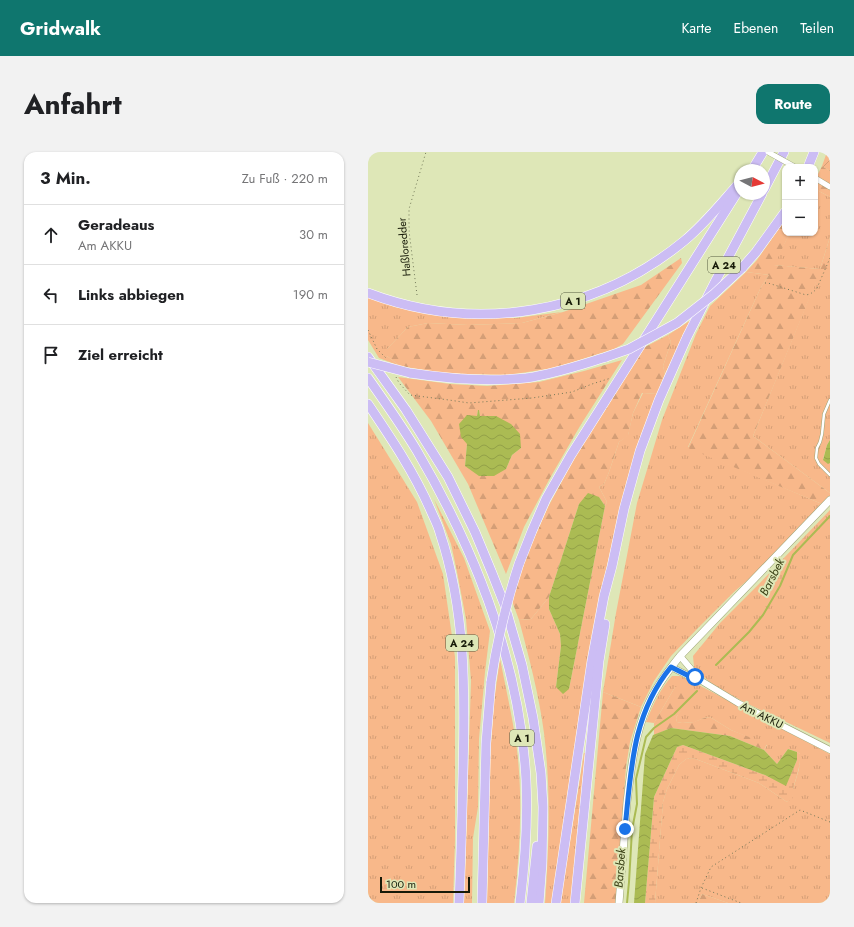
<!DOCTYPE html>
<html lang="de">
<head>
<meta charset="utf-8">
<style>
  body { margin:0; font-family:Jost,sans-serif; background:#f2f2f2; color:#202124 }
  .controls { position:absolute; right:12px; top:12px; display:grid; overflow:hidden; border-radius:8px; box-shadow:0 1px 3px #0004 }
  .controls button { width:36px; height:36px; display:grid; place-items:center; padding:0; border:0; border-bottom:1px solid #e0e0e0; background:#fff; color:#202124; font:20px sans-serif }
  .compass { position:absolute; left:366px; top:12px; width:36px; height:36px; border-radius:50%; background:#fff; box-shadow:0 1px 3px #0004; rotate:97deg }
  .scale { position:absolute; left:12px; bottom:10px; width:90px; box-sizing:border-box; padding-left:4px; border:2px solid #171a08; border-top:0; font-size:11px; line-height:14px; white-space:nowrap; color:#171a08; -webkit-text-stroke:3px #dee7b7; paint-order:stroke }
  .stop { position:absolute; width:12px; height:12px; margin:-9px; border:3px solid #1a73e8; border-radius:50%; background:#fff }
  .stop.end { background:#1a73e8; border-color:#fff; box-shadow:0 1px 4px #0008 }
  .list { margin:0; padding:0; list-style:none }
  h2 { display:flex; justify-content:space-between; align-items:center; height:52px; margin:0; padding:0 16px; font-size:17px }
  h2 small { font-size:13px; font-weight:400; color:#757577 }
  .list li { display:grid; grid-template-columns:26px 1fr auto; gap:12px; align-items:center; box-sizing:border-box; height:60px; padding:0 16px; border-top:1px solid #e0e0e0 }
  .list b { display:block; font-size:15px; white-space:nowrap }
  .list p { margin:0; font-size:13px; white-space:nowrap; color:#757577 }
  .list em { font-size:13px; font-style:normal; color:#757577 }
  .icon { flex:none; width:22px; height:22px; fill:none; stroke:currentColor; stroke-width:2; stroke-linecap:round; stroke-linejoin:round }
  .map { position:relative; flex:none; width:462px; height:751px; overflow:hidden; border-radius:12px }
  header { display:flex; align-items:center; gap:24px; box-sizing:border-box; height:56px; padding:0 20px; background:#0f766e; color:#fff }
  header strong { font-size:19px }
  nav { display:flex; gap:22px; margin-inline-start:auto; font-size:14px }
  .intro { display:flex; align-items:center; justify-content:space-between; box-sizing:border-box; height:96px; padding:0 24px }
  h1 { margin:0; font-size:28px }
  .button { padding:10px 18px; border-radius:12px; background:#0f766e; color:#fff; font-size:14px; font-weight:700 }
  main { display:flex; gap:24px; padding:0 24px }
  aside { flex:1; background:#fff; border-radius:12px; box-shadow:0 1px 3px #0004 }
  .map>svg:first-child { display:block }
</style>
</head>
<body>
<header>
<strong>Gridwalk</strong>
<nav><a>Karte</a><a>Ebenen</a><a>Teilen</a></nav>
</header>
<div class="intro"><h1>Anfahrt</h1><a class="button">Route</a></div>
<main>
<aside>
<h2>3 Min.<small>Zu Fuß · 220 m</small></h2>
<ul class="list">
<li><svg class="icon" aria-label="ahead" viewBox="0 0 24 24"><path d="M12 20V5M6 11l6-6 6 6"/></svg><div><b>Geradeaus</b><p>Am AKKU</p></div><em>30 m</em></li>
<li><svg class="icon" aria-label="left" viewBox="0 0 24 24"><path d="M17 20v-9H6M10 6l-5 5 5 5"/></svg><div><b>Links abbiegen</b></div><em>190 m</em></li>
<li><svg class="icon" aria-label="arrive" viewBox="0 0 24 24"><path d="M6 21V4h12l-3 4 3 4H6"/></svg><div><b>Ziel erreicht</b></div></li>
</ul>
</aside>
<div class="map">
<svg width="462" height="751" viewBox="0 0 462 751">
  <defs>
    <pattern id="grass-tufts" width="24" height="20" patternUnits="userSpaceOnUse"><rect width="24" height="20" fill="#f8b88a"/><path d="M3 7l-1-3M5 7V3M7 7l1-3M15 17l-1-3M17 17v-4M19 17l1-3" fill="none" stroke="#d49e76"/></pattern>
    <pattern id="forest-firs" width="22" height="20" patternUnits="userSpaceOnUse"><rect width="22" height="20" fill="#f8b88a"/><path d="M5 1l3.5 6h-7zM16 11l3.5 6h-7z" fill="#d49e76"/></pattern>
    <pattern id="wetland-marsh" width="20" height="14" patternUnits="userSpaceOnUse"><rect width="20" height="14" fill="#f8b88a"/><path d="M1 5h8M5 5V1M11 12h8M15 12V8" fill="none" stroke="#d49e76"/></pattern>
    <pattern id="garden-furrows" width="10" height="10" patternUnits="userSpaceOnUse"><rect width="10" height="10" fill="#f8b88a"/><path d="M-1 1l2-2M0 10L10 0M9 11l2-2" fill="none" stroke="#d49e76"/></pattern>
    <pattern id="water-waves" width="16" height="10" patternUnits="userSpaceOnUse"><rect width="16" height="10" fill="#abbb53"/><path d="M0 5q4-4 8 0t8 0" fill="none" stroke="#92a047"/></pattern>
  </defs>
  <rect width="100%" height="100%" fill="#dee7b7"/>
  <g fill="url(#grass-tufts)">
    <path d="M447,37L462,45V85L452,117L405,113L422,81H447Z"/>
    <path d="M378,120L401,123L393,135L320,295L454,352L398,412L366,440L330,476L303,504L286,529L273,555L235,540L248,461L269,351L294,268L328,182L342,154Z"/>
    <path d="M458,128L462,129V288L459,293L455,307L460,311H462V341L385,284L448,129Z"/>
    <path d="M0,144L27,155L53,160L92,166H148L194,160L154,171L100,173L60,171L40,175L19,197V204L32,214L11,206L0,188Z"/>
    <path d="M323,168L297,222L295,214L303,190L300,183Z"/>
    <path d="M275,241L289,242L275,279L257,336L236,427L185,751H177C181,694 183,638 176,581C171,543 161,505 151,468L163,467L181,445V457L192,482L193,494L188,535L201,537L237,354L239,350L231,335L236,332L241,320L251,290L260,283L265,261Z"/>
    <path d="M0,271L49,350L75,422L87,505V687L85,751H0Z"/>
    <path d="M66,347L96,406L122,479L117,520L111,587L110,655L105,686L104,751H96L103,529L98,467L89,420L83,392Z"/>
    <path d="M462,358V591L376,550L345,533L330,520L326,515L325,504L352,471L390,433Z"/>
    <path d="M132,507C138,537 145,567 149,598C155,649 152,700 146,751H119L122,605L126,549Z"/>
    <path d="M304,524H312L325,530L462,602V751H360L334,742L330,751H287L295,650L299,637L311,613L318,607L325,606L391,631L419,650L424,644L425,637L431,617L432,606V602L429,600L420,597L409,612L396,598L399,593L363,578L342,565L336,566L327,570L314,571L309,570L308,566L310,562L315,557L307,535L286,571L278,570C285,553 292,537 304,524Z"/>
    <path d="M216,601H217L203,751H192Z"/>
  </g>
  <g fill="url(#forest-firs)" fill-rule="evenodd">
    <path d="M454,14L462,19V45L447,37V28Z"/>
    <path d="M417,68V81H422L406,113L452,117L462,85V129H458L448,130L385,284L462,341V344L454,352L320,296L393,135L401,123L378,120L389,108Z"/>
    <path d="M313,106L314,111L255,192L246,197L186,216L140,223L80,222L32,214L19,204V197L40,175L60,171L100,173L154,171L195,160L273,133Z"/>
    <path d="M300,183L303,190L295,214L297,222L289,242L274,241L265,261L260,284L251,290L241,320L236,332L231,335L239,350L237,354L231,345L211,352L181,445L163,467L151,468L144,449L156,409L180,355L207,305L277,195Z"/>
    <path d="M254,208L212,274L182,326L156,375L138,422L100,332L63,269L30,225L82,232L119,234L171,230L216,219ZM110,258H111L112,265L153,296L144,303L138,317L97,314L99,292L109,264Z"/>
    <path d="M313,534C323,539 322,542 323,552C318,557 311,559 308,566L309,570L314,571L326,570L336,566L342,565L363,578L399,592L396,598L362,584L303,576L286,583V571L307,535Z"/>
    <path d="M235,540L273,555L262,590L258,615L248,751H216Z"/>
    <path d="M334,742L360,751H330Z"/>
  </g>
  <path fill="url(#wetland-marsh)" d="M315,593L397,623L418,633L429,608V600L432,602C433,614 428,625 425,637L428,640L424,644L425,646L419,650L391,631L325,606L318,607L311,613L299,637L295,650L287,751H277L286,645L309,595Z"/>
  <path fill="url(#garden-furrows)" d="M459,0H462V19L454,14Z"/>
  <g fill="url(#water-waves)">
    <path d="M110,258H111L112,264H128L143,272L152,282L153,296L144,303L138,317L126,324H111L97,314L99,292L93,285L91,272L99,263L109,264Z"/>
    <path d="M462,288V311L460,312L455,308L459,293Z"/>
    <path d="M220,341L231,345L237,354L201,537L195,542L188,535L193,494L192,482L181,457V445L211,352Z"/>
    <path d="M303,576L362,584L396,598L409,612L420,597L429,600V608L418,634L397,623L315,593L309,595L286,645L277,751H266L277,602L285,583Z"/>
  </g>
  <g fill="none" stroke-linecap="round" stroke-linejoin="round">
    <g stroke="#abbb53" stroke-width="2">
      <path d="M348,513L381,480L395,463L412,434L425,403L462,364"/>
      <path d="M259,751L261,730L264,678L269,652L268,627L278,585L286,576L306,562L329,539"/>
    </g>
    <defs>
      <path id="service" d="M462,248L456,262L454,282L452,290L449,296L448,306L451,312L462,323"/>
      <path id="minor" d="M447,26L462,35"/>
      <g id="tertiary">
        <path d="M312,504L323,517L327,525"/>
        <path d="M303,515L319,523L327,525L370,551L462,598"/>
      </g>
      <path id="secondary" d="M251,751C254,717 256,684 259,650C263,618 266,585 279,555C287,536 299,520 312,504L462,348"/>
      <g id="motorway">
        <path d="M440,15L446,0"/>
        <path d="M384,18L395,0"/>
        <path d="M396,38L416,0"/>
        <path d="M374,116L388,100L417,60"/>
        <path d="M0,141C108,182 227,162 316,89C337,72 354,50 372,30"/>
        <path d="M0,205L38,258L80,325L107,380L124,421L137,454L154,513L165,566L173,621L175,655L174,711L171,751"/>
        <path d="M42,221C81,227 119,230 158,226C186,222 212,213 238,205"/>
        <path d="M0,226C17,250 34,274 49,299C107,398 152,511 158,628C160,669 157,710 152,751"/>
        <path d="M0,252C23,286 46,320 63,359C66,366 70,373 72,381C98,459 97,539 95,621C94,664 93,708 91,751"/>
        <path d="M151,412L164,379L178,347L203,303L372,36"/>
        <path d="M114,751L118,591L123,530"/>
        <path d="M163,751L169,694"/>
        <path d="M188,751L224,508L236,444L244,414L256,357L272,299L291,248L319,185L348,128L394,42"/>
        <path d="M207,751L231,509L237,472"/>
      </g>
    </defs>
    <use href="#service" stroke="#9ca477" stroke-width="3.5"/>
    <use href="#minor" stroke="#9ca477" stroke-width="6"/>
    <use href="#tertiary" stroke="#9ca477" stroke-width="7"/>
    <use href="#secondary" stroke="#9ca477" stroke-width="8"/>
    <use href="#motorway" stroke="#fff" stroke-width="10"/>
    <g stroke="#717757" stroke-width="1" stroke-dasharray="1 3" stroke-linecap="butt">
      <path d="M397,131H400L438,143C443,142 446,140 449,136L462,106"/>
      <path d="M49,143L41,79V57L58,0"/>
      <path d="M0,178L9,197L19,207"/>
      <path d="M28,225L31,231L42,243L81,248L101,251L164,246L204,240L224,232L243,226"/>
      <path d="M334,736L373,751"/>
      <path d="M328,751L333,736L343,715L432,658L462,670"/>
    </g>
    <use href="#service" stroke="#fff" stroke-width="2.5"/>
    <use href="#minor" stroke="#fff" stroke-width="5"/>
    <use href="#tertiary" stroke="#fff" stroke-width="6"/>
    <use href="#secondary" stroke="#fff" stroke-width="7"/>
    <use href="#motorway" stroke="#ccbdf4" stroke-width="9"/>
    <defs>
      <path id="minor-bridge" d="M400,0L427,15"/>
      <g id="motorway-bridge">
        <path d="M238,205L261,197L309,171L346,142L374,116"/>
        <path d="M0,210L42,221"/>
        <path d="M123,530C129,489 138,451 151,412"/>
      </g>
    </defs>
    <use href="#minor-bridge" stroke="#9ca477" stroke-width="6" stroke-linecap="butt"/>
    <use href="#motorway-bridge" stroke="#fff" stroke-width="10" stroke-linecap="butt"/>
    <use href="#minor-bridge" stroke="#fff" stroke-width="5"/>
    <use href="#motorway-bridge" stroke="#ccbdf4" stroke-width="9"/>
  </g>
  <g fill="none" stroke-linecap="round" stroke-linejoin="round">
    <path stroke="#1a73e8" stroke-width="5" d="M257,677C263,619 264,562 303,515L319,523L327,525"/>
  </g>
  <g text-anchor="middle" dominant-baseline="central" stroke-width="4" stroke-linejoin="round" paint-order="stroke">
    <g fill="#dee7b7" stroke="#53583c" stroke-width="1">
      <rect x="340" y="105" width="32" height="16" rx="3"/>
      <rect x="193" y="141" width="24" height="16" rx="3"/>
      <rect x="78" y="483" width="32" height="16" rx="3"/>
      <rect x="142" y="578" width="24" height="16" rx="3"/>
    </g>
    <g font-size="10" font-weight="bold" fill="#171a08">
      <text x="356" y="113">A 24</text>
      <text x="205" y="149">A 1</text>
      <text x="94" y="491">A 24</text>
      <text x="154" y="586">A 1</text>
    </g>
    <g font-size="11" fill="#171a08" stroke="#dee7b7">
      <text transform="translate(36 95) rotate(-95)">Haßloredder</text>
      <text transform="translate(394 563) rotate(27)">Am AKKU</text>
    </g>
    <g font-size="12" font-style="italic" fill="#3b4116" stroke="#dee7b7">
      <text transform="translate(404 425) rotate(-63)">Barsbek</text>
      <text transform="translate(252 716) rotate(-86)">Barsbek</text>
    </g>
  </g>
</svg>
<div class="controls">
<button>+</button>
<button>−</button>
</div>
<svg class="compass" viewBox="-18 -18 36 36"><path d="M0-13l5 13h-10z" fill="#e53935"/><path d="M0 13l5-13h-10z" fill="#757577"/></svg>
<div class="scale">100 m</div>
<div class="stop" style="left:327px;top:525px"></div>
<div class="stop end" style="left:257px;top:677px"></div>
</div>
</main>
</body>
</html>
